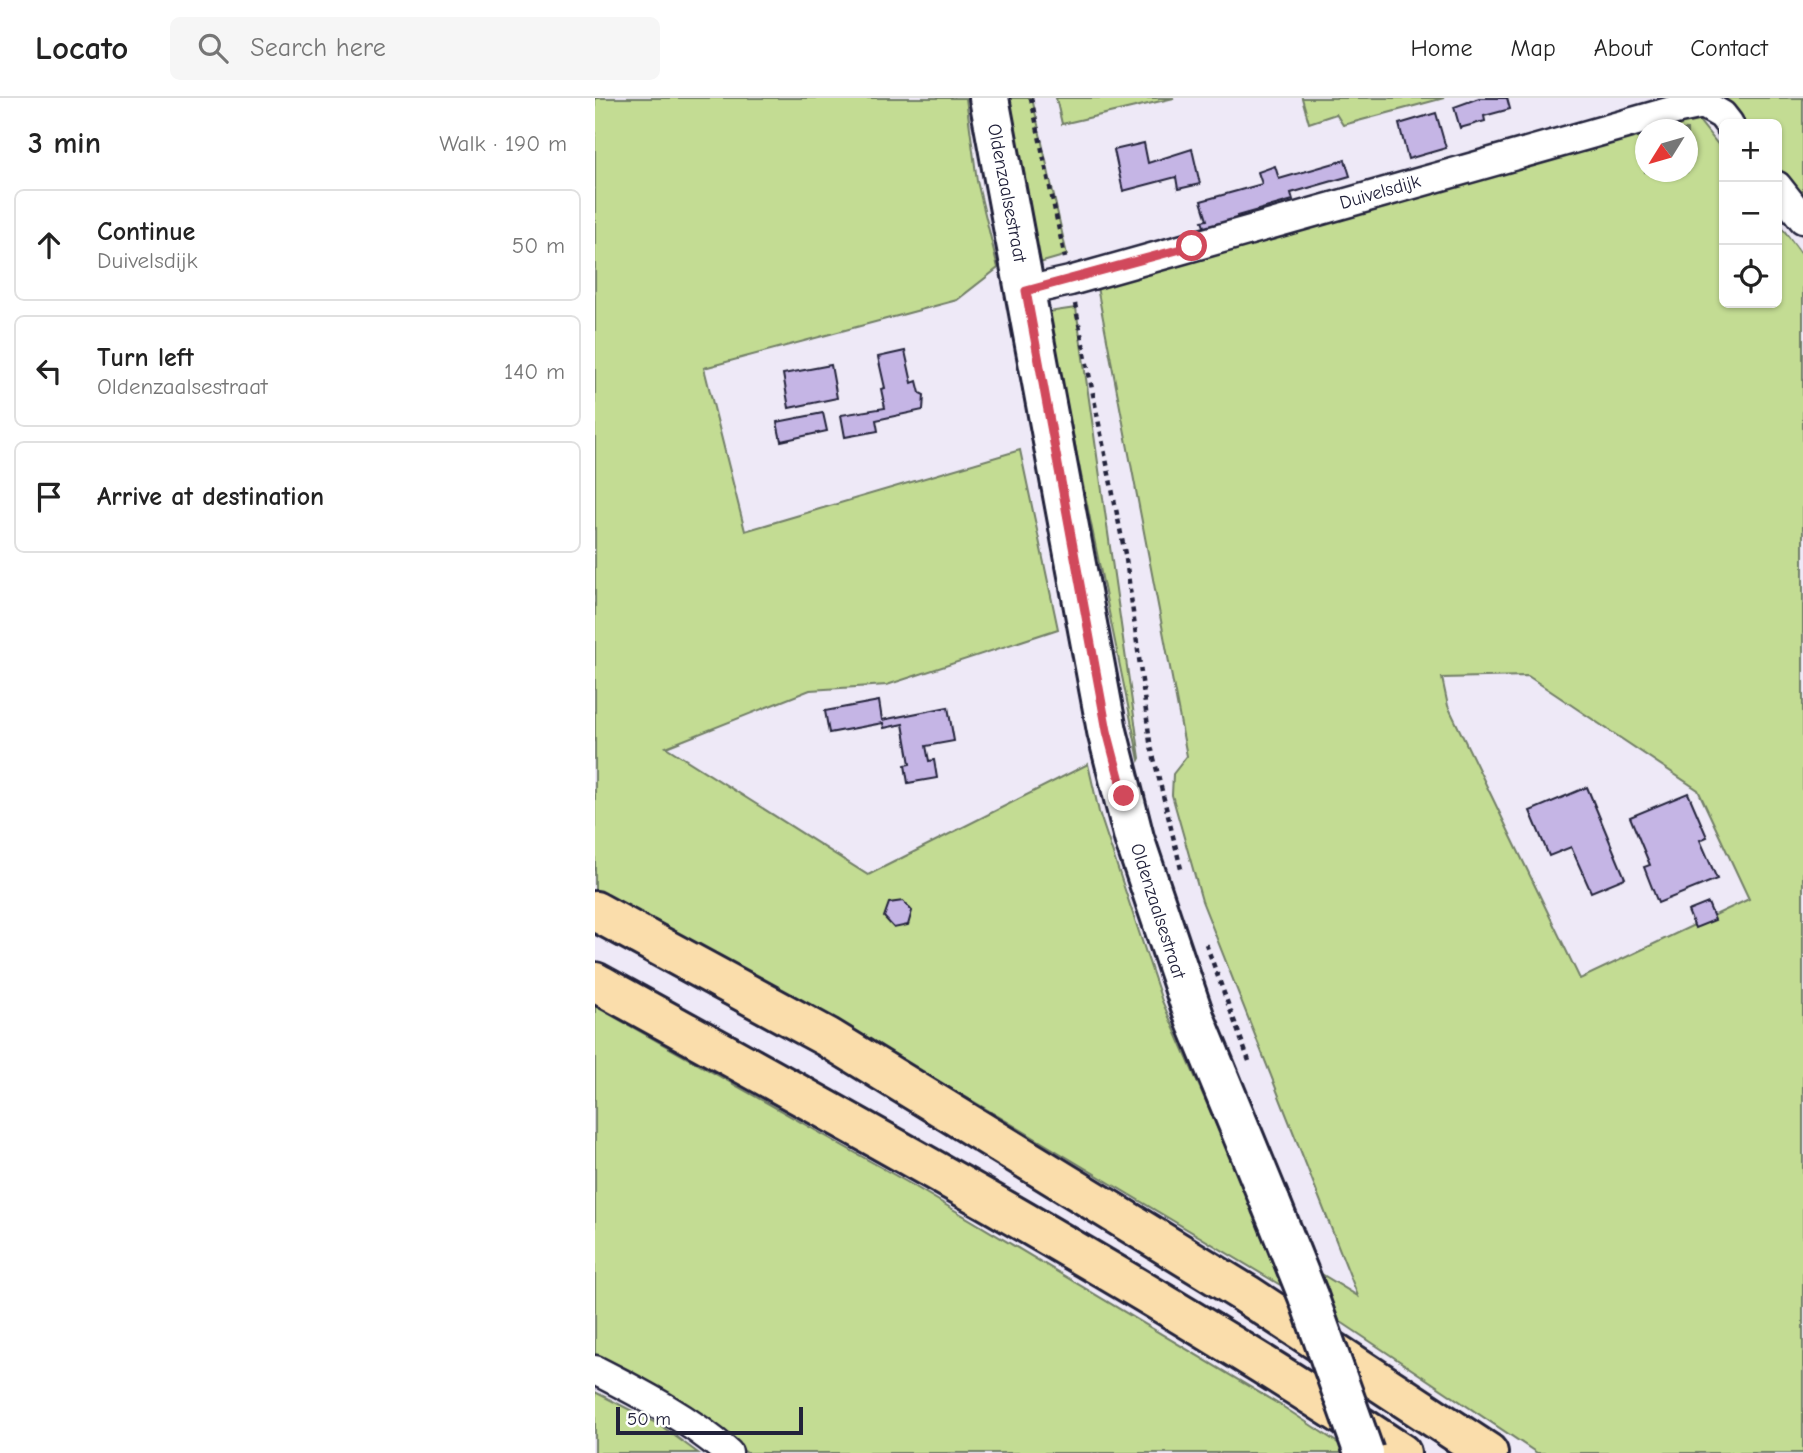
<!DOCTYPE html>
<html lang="en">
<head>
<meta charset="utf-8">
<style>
  body { margin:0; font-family:"Comic Neue",sans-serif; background:#f6f6f6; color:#222 }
  .controls { position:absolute; right:21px; top:21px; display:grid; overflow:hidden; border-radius:10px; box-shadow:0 2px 5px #0004 }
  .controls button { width:63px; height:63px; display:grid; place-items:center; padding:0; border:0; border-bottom:2px solid #e0e0e0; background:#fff; color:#222; font:35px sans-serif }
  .compass { position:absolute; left:1040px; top:21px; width:63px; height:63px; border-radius:50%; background:#fff; box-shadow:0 2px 5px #0004; rotate:233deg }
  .scale { position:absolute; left:21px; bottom:18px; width:187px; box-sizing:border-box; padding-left:7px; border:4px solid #22223b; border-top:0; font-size:19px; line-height:24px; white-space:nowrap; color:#22223b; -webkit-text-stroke:5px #fff; paint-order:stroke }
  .stop { position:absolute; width:21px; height:21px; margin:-16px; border:5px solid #d1495b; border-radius:50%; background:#fff }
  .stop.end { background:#d1495b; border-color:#fff; box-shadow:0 2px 7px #0008 }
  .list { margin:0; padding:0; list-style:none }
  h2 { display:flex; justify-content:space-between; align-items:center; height:91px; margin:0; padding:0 28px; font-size:30px }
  h2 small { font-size:23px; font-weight:400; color:#767676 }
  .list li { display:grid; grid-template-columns:46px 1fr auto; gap:21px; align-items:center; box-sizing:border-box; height:112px; margin:0 14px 14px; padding:0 14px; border:2px solid #e0e0e0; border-radius:10px }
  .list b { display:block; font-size:26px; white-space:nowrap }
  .list p { margin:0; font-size:23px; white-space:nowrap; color:#767676 }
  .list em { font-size:23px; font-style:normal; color:#767676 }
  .icon { flex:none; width:38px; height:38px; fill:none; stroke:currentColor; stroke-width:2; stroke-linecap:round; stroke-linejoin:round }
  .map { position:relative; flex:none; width:1208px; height:1355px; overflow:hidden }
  header { display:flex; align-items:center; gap:42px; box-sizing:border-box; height:98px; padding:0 35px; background:#fff; border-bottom:2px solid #e0e0e0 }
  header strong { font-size:33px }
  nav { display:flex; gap:38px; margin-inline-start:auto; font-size:24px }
  .search { width:490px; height:63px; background:#f6f6f6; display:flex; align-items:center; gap:18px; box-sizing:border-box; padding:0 24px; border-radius:10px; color:#767676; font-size:26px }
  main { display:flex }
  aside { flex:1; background:#fff }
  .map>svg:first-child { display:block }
</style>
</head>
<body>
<header>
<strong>Locato</strong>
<div class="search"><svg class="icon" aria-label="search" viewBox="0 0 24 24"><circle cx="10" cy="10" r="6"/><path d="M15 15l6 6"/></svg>Search here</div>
<nav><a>Home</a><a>Map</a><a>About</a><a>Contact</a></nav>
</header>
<main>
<aside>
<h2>3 min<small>Walk · 190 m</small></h2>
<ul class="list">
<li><svg class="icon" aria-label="ahead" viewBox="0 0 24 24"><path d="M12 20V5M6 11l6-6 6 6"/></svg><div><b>Continue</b><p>Duivelsdijk</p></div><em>50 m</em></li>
<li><svg class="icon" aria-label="left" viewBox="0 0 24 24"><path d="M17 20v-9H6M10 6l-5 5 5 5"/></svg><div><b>Turn left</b><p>Oldenzaalsestraat</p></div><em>140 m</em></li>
<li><svg class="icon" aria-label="arrive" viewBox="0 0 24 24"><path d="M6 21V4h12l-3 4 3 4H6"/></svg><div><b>Arrive at destination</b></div></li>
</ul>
</aside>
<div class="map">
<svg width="1208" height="1355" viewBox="0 0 1208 1355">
  <rect width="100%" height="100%" fill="#eee9f7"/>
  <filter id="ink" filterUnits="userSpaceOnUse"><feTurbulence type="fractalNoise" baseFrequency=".0143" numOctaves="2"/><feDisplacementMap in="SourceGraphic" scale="14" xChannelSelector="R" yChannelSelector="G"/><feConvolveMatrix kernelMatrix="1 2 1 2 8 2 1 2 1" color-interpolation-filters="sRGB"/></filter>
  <g filter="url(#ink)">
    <g fill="#c3dc93" stroke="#727f67" stroke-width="2" fill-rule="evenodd">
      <path d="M0,0H371L382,83L403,170L362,202L109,270L150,433L425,352L463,531L292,587L215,592L71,649L273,777L493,666L504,714L567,903L672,1143L763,1198L607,803L577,697L578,676L592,658L501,184L1050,33V74H1092V32L1055,31L1101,19L1129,54V205H1182V123L1208,158V1355H942L749,1226L692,1191L371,999L0,791ZM933,578L1103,692L1154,801L985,881L853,608L847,580Z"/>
      <path d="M410,0H437L472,157L441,166Z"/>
      <path d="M461,0H579L467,26Z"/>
      <path d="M707,0H849L748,27L741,16L714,25Z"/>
      <path d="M1125,0H1208V109L1182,75V26H1145Z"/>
      <path d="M481,210L545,660L544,662L453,214Z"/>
      <path d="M0,908L319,1088L690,1310L758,1355H152L35,1272L0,1256Z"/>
      <path d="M0,1294L65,1327L103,1355H0Z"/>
    </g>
    <g fill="#c5b5e5" stroke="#22223b" stroke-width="2">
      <path d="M884,0H912L915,11L889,18L890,23L865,30L859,9Z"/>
      <path d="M841,15L851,50L813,61L804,26Z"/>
      <path d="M549,45L553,65L597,51L605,86L583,91L581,79L528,93L519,52Z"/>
      <path d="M750,62L755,78L696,95L698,102L642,118L644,124L611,134L607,123L612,122L606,103L667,86L663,74L680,68L684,81Z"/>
      <path d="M310,253L317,285L322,283L325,295L329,297L328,312L281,322L283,333L250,339L246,317L290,310L286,291L290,290L283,259Z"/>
      <path d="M236,267L242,300L194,310L188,276Z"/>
      <path d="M228,315L232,333L186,343L182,324Z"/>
      <path d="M284,603L287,622L353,609L359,643L331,648L334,663L339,662L342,680L313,685L310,667L315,666L308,626L289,630L288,625L234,635L230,613Z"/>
      <path d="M992,689L1030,780L996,794L976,749L954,758L935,713Z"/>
      <path d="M1093,695L1112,739L1105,742L1122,781L1063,805L1049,769L1055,767L1035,719Z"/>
      <path d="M308,803L317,813L313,827L299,830L289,819L294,805Z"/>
      <path d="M1113,805L1120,822L1100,830L1093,813Z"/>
    </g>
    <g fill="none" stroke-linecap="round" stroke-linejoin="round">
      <defs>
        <g id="minor">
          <path d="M1182,88L1208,121"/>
          <path d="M431,193L475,183L1084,11L1108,6L1127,17L1134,26"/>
          <path d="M0,1272C45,1295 95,1321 133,1355"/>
        </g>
        <path id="secondary" d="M394,0L512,633L539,740L600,921L676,1106"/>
        <g id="motorway">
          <path d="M0,813L232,939L651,1196L893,1355"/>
          <path d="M0,884C273,1034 547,1184 806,1355"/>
        </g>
      </defs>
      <use href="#minor" stroke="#22223b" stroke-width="33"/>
      <use href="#secondary" stroke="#22223b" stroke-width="44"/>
      <use href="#motorway" stroke="#22223b" stroke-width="44"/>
      <g stroke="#22223b" stroke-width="4.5" stroke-dasharray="5 5" stroke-linecap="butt">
        <path d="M436,0L470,160"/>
        <path d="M480,206L531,461L555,644L587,775"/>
        <path d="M611,846L654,963"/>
      </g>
      <use href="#minor" stroke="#fff" stroke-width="28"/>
      <use href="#secondary" stroke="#fff" stroke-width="38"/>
      <use href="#motorway" stroke="#faddab" stroke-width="38"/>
      <defs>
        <path id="secondary-bridge" d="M676,1106L713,1198L769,1355"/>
      </defs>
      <use href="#secondary-bridge" stroke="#22223b" stroke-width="44" stroke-linecap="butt"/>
      <use href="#secondary-bridge" stroke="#fff" stroke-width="38"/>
    </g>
  </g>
  <g fill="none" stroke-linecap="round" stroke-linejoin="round" filter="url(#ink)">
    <path stroke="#d1495b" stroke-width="9" d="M529,698L512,633L431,193L597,148"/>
  </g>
  <g text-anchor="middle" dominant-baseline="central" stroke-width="5" stroke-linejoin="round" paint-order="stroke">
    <g font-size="19" fill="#22223b" stroke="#fff">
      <text transform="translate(785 94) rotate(-16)">Duivelsdijk</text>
      <text transform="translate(412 95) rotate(79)">Oldenzaalsestraat</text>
      <text transform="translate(563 813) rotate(72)">Oldenzaalsestraat</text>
    </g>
  </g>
</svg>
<div class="controls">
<button>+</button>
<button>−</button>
<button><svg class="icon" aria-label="locate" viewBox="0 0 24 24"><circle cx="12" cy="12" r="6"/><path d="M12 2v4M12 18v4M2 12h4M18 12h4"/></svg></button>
</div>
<svg class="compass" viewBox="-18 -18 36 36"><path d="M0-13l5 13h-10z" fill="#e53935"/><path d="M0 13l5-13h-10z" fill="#767676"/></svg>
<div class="scale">50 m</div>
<div class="stop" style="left:597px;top:148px"></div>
<div class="stop end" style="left:529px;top:698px"></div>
</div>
</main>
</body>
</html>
